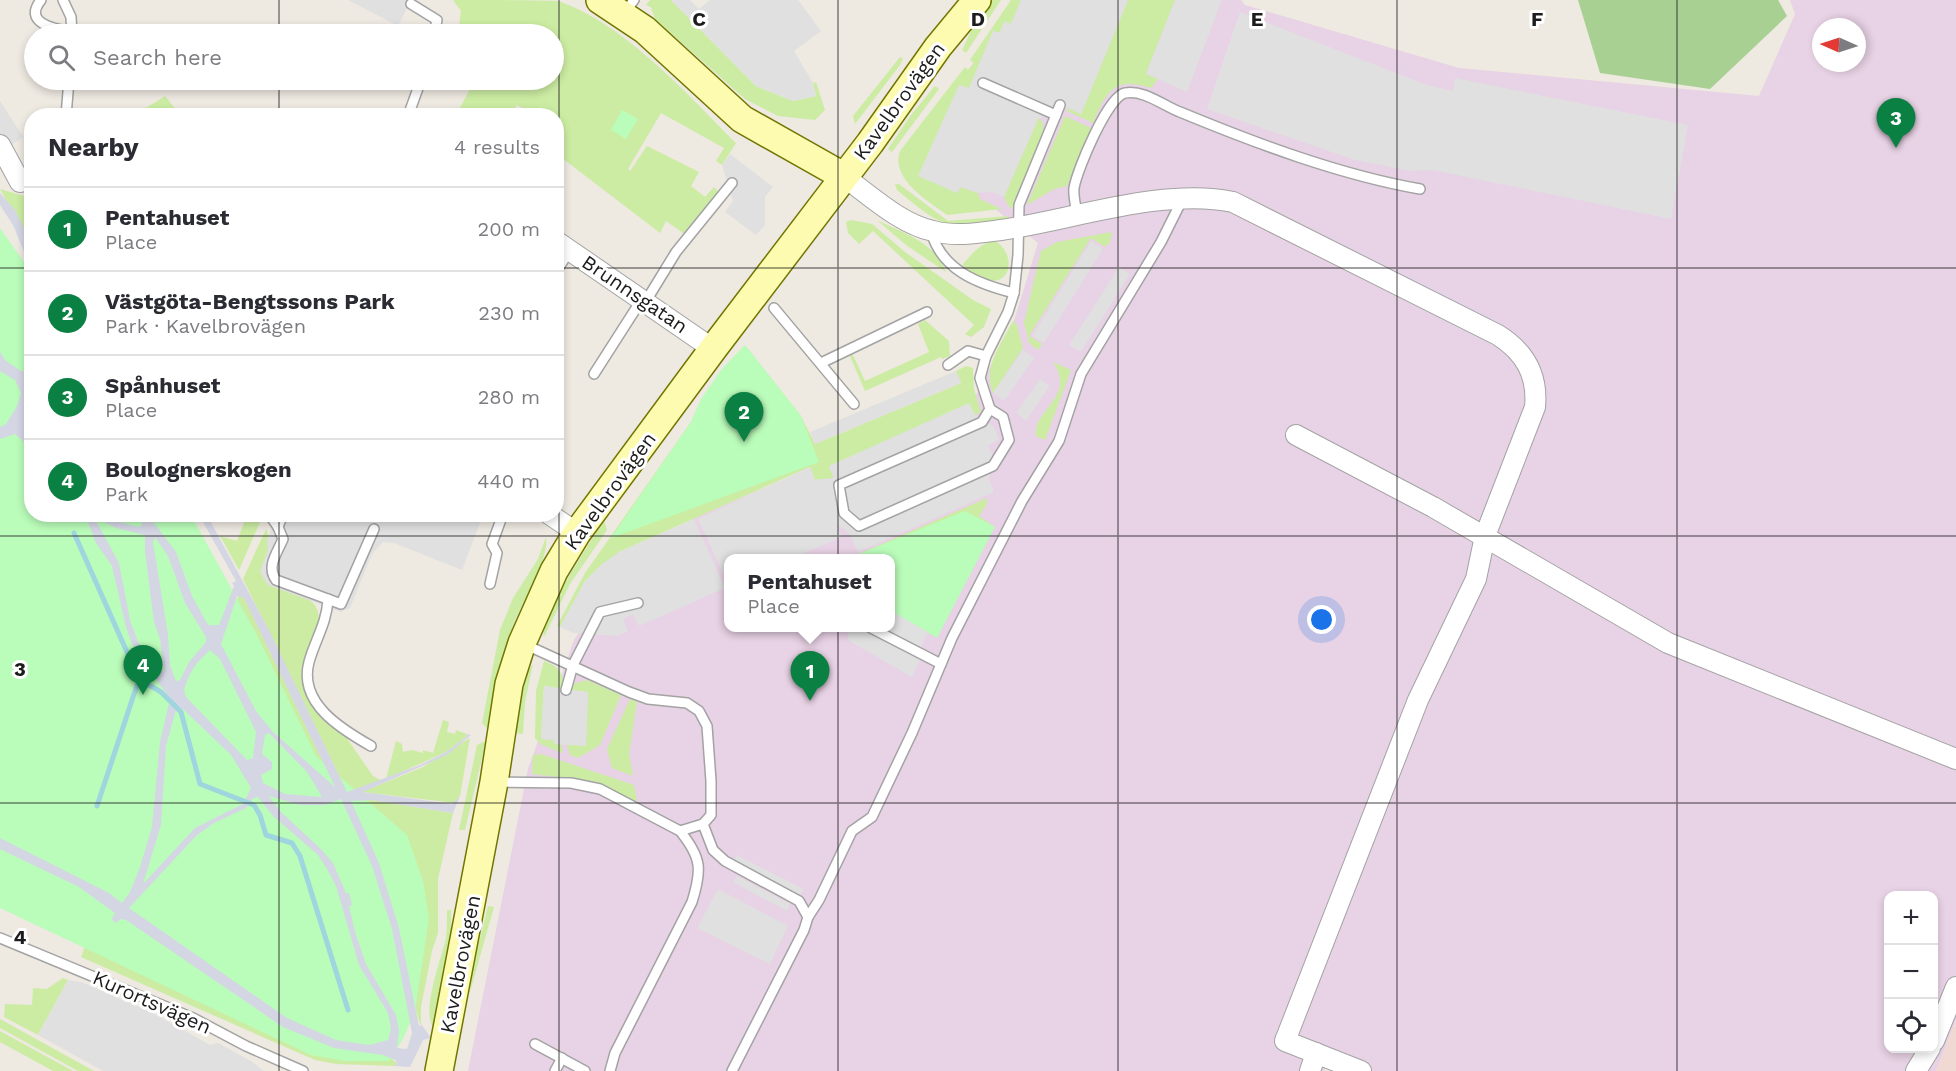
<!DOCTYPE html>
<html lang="en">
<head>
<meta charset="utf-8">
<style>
  body { margin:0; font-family:"Work Sans",sans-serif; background:#f2f2f3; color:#2b2b33 }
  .controls { position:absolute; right:18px; bottom:18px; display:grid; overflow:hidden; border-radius:12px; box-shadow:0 3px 9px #0003 }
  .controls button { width:54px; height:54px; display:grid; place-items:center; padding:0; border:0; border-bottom:2px solid #e1e1e2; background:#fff; color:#2b2b33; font:30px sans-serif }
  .compass { position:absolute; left:1812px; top:18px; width:54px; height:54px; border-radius:50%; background:#fff; box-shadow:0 3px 9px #0003; rotate:273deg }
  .you { position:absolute; left:1322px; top:620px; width:21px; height:21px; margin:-15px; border:4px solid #fff; border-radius:50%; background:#1a73e8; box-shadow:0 0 0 9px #1a73e833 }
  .badge { display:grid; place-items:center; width:39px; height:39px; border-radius:50%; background:#0b8043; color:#fff; font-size:20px; font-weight:700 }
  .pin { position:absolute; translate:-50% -50px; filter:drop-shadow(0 2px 3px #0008) }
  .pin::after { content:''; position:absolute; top:32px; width:21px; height:18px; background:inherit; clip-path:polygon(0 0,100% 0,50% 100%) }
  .popup { position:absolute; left:724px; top:554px; width:171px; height:78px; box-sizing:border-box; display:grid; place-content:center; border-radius:12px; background:#fff; filter:drop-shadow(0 2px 4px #0005); font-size:20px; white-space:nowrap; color:#7c7c81 }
  .popup b { font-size:22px; color:#2b2b33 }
  .popup::after { content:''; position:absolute; left:50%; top:100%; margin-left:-12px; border:12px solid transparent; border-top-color:#fff }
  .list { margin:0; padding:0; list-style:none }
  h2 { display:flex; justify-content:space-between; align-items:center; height:78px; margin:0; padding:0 24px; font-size:26px }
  h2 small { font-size:20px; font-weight:400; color:#7c7c81 }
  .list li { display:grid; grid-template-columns:39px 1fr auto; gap:18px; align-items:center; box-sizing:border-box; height:84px; padding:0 24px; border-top:2px solid #e1e1e2 }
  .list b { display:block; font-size:22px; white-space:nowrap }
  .list p { margin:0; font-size:20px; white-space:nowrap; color:#7c7c81 }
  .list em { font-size:20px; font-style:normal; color:#7c7c81 }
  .icon { flex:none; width:33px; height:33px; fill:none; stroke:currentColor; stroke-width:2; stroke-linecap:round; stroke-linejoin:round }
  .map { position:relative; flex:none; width:1956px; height:1071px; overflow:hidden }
  .search { position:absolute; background:#fff; box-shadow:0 3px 9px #0003; left:24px; top:24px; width:540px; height:66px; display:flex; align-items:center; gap:15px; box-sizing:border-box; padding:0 21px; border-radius:33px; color:#7c7c81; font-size:22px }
  .panel { position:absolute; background:#fff; box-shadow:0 3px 9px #0003; left:24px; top:108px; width:540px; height:414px; border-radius:24px }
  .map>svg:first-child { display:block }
</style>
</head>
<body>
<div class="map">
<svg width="1956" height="1071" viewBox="0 0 1956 1071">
  <rect width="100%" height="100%" fill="#eee9e1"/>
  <path fill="#e8d2e5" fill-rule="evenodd" d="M1014,0H1241L1245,5L1459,68L1759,96L1795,14L1790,0H1956V1021L1936,1071H1334L1325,1067L1324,1071H468L528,769L574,640L624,563L696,517L974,399L1014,321L1038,243L995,209L918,176L959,85ZM1821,27H1857V63H1821ZM729,558H891V628H729ZM1888,896H1934V1048H1888Z"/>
  <path fill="#f1d9d3" d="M1956,1021V1071H1936Z"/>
  <g fill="#cceca3">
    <path d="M453,0C476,0 541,0 558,1C624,23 688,95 736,143L722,165L716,161L724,148L661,113L628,169L630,171L647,146L699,172L691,186L705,197L714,187L717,190V194L686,235L666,221L660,233L562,158L557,165L556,116L534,115L517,105L510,115H456L475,80H554V34H458L461,11Z"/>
    <path d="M650,0H671L756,86L793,101L816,96L813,83L816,82L825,110L815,120L778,116L745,99L655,19L651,7L646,5Z"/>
    <path d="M992,0H1001L966,53L962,50L976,21Z"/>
    <path d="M1011,0H1021L1011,24L999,33L993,31L969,89L959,85L958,193L960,187L978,193L980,199L1002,209L947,215C928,201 890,179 900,151L965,67L968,70L974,63L970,60Z"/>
    <path d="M1128,0H1175L1146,74L1158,79L1151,88C1114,76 1106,92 1093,123L1067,111L1068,108L1081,114Z"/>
    <path d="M900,57L903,59L900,65L855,124L853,116Z"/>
    <path d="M935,86L939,89L892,152L888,149L911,115Z"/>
    <path d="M165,96L177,111L172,115H135Z"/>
    <path d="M1065,116L1091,128L1067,186L1054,189L1027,205Z"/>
    <path d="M1039,117L1043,123V132L1012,208L1009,207L1004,197Z"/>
    <path d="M895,184H899L948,221L1008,216L1003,222C942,227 944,229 897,190Z"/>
    <path d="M0,189L31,198V215L29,216L31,246Z"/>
    <path d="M851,220L872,224L905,252L973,300L991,309L984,327L971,337L965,334L974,325L873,231L859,244L848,233L846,222Z"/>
    <path d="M877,220C903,233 935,242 946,272L906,245Z"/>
    <path d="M1112,232L1110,242L1105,247L1091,238L1029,336L1042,344L1038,350L1029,343L1024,323L1041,251L1057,242Z"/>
    <path d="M995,241C1015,252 1014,286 986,280C977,278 969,270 962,265C971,255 981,242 995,241Z"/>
    <path d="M925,320L949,341L950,356L942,359L941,357L865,391L849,354L852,353L865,381L929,352L918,324Z"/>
    <path d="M1013,321L1017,325L1023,348L993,393C982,368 1001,344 1013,321Z"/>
    <path d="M745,345L801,416L815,444L961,383L956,371L966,366L973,368L974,389L981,412L975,415L968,404L829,467L834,478L815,480L810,467L619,552L585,581L560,627L557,626L585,573L691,422C704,392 722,369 745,345Z"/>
    <path d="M1053,362L1071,370L1045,440L1036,436C1033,409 1077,397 1053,362Z"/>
    <path d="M987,498V504L979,516L995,527L859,554Z"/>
    <path d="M247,515H259L261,520L239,570L220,536L237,541Z"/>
    <path d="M604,520L607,530L570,584L544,637C539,618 592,540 604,520Z"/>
    <path d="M266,529L271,541V586C283,590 303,594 312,602C331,620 304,654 303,675L373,776L382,781L347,792L243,579Z"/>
    <path d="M546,537C550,560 519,606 511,631C500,663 491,696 488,729L482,723L500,630L513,598L538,559Z"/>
    <path d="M239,595L244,597L336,787L222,636Z"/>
    <path d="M544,661C559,667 564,672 563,689L544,686L541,739L554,740V744H561L563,753L542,745L535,738L536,691Z"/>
    <path d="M533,664L525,702L523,734L515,733C518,712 519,681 533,664Z"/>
    <path d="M587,680L621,695L600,745L578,758L570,755L567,745H586L588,693L572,690L573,684Z"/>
    <path d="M630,699L637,702L629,754L633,776L612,768L607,749Z"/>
    <path d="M443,720L449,722L447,732L455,734L456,730L467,734L466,737L446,752L386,779L396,741L402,744L403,752L412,750L423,753V750L433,753Z"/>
    <path d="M470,738L460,796L455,803L362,792L423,767Z"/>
    <path d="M486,741L465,830H459L477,745Z"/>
    <path d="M541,754L634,785L637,802L593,781L532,774L533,755Z"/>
    <path d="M351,800H371L453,813L438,879V933L432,951L421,1007V1027Z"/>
    <path d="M488,906L494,907L470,992C471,963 482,935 488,906Z"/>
    <path d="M447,910H451V949L434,1028C420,1013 442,957 446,938C447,929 447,919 447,910Z"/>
    <path d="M85,946L388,1056L397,1063L394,1066L336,1064L315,1060L81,957Z"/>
    <path d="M63,978L68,980L38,1035L4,1017L5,1004L32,1005L33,988L47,989Z"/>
    <path d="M0,1019L94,1071H78L0,1028Z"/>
    <path d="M0,1031L73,1071H53L0,1042Z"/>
  </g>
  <path fill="#a9d093" d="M1578,0H1778L1787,16L1710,89L1600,73Z"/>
  <g fill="#bafcba">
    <path d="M622,110L638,119L626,139L611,130Z"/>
    <path d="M0,228L31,272L32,514L191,515L257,635L316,756L407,835L423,881L429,918L415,1011L403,1039L389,1061H344L311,1055L0,908Z"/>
    <path d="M745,345L801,416L819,462L611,538L691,422L701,399L721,370Z"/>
    <path d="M965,511L995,527L937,638L891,611V558H860L859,554Z"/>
  </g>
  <g fill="#e0e0e0">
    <path d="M348,0H411L398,26Z"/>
    <path d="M671,0H690L699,9L710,0H798L821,31L794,51L813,83L816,96L793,101L756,86Z"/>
    <path d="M1021,0H1128L1081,114L1068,108L1038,119L1004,197L992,192L978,193L960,187L957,193L918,176L959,85L969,88L993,31L999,33L1005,21L1011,24Z"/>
    <path d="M1175,0H1222L1187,92L1146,74Z"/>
    <path d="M1240,12L1424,84L1453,91L1455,78L1688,125L1671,219L1433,170L1411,171L1355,160L1207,109Z"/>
    <path d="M0,101L23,137L10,146L3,135L0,137Z"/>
    <path d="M730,154L773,187L765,197V225L756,235L725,212L733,201L722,165Z"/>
    <path d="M1091,241L1103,249L1044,343L1032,336Z"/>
    <path d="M1119,267L1130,274L1081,352L1069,345Z"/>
    <path d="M1023,350L1034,358L1004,401L993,393Z"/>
    <path d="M956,371L961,383L815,444L810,432Z"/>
    <path d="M1040,379L1050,386L1026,421L1016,413Z"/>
    <path d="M969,403L975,415L994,427L999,440L988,445L993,457L989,479L994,492L858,552L848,531L836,525L842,537L792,558H729V586L698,519L810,467L815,480L834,478L829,466Z"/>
    <path d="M278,515H483L462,570L394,543L383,542L372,554L350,608L341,612L268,585L264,579L260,571L268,550L267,539Z"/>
    <path d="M694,519L725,588L639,626L633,614L623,619L628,631L617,636L573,633L560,627L585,581L602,564L619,552Z"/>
    <path d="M891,611L928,632L922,645L919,663L912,677L848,640V628H891Z"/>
    <path d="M544,686L588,692L586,746L554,744V740L541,739Z"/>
    <path d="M737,855L804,889L800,895L734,861Z"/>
    <path d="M737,876L790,904L787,911L733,882Z"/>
    <path d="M718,889L788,926L770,964L697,928Z"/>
    <path d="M68,980L81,982L151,1012L210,1045L218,1043L251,1061L264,1071H103L38,1035Z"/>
  </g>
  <g fill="#d5d6e4" fill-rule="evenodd">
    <path d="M0,193L15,210L28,237L31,246V269L13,225L0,205Z"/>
    <path d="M0,352L6,361L21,371H31L29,416L31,448L15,434L0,439V427L6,424L17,406L21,393L15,380L0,371Z"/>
    <path d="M85,515H104L116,521L138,527L142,525L140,515H148L176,552L192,596L208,625H219L234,586L232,583L236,581L199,515H207L269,630L347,792L420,765L446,752L466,737L467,734L471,735L447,755L363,792L452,804L460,796L453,813L371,800L351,801L379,863L399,928L419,1026L422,1025L431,1038L423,1040L410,1067L394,1066L397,1063L395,1060L383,1055L334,1048L283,1027L126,920L121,919L115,923L112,919L115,913L79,887L0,849V838L109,893L122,903L130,892L140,867L152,827L160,742L170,699L132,644L126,627L112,566L96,543ZM94,517L116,528L145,535V552L154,622L160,639L164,672L154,663L138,642L130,620L119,563ZM155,537L168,556L185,603L206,637V642L189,662L180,680L176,681L170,665L168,635L153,542ZM237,596L244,598L335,787L273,732L256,711L221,644ZM210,650L220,659L256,732L253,758L247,760L186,697L184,690L189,676L196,664ZM177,706L184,710L231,755L251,788L243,804L195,828L143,884L161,825L166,746ZM269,733L307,772L322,797L285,794L263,783L261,775L272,769V762L262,754L265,735ZM269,796L300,805H324L341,799L372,866L392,929L412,1033L407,1049L397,1048L399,1030L396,1015L366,964L355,932L349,906L352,905L349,893H346L333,863L321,849L280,811ZM258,797L273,816L318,855L327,869L336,886L359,965L388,1013L391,1029L388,1040L369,1045L336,1040L287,1018L129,908L197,835L214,823L246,808L252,799Z"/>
  </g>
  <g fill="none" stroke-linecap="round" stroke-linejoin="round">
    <g stroke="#9ed5df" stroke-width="5">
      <path d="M74,533L139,679L161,692L181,712L200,784L254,805L260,815L266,835L292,843L300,856L348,1010"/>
      <path d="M97,806L139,679"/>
    </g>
    <defs>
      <g id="lane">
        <path d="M41,0C22,24 56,29 72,32"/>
        <path d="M63,0L71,17L72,34"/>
        <path d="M411,4L437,20L434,34"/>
        <path d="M624,14L634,0"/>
        <path d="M983,83L1056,115"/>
        <path d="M66,116L69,80"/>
        <path d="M408,116L421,80"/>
        <path d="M1077,215C1076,206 1073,196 1074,188C1077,170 1108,96 1125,93C1143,89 1164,106 1180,112C1255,143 1340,175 1420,189"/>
        <path d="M931,231C941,270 978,284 1014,293"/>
        <path d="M556,272L570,250"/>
        <path d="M646,301L676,252L732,183"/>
        <path d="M774,308L854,404"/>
        <path d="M821,363L927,312"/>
        <path d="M948,365L968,351L986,356"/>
        <path d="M594,374L642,299"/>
        <path d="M990,409L982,422L839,485L844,513L859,526L993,466L1009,440L1003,417L990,409L980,378L986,356L1008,312L1014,293L1018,255L1019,205L1060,105"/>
        <path d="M269,514L278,527"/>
        <path d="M283,514L278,527L283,539C277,553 266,567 276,580L341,604L374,529"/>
        <path d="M490,584L497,553L492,544L503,514"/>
        <path d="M328,599C327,623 315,640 309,662C298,703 341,729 371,746"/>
        <path d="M871,628L941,664"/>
        <path d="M566,690L573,665L600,612L638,603"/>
        <path d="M496,782L571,783L600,789L680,831L703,824L711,815V781L707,726L699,711L687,703L648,699L629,692L524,644"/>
        <path d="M703,824L713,850L725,861L799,901L808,917L804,930L732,1071"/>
        <path d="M808,917L819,900L852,831L872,817L912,733L952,638L1022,501L1059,441L1081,374L1161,242L1182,200"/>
        <path d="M0,938L193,1018L246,1046L303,1071"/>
        <path d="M535,1044L585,1071"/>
        <path d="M555,1071L562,1058"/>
        <path d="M610,1071L615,1053L692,902C702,870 702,858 680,831"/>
      </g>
      <g id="street">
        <path d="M0,145L20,182"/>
        <path d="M843,176C870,195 900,224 933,231C955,237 979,233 1001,230C1071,220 1164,187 1233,202L1498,335C1525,352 1538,375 1535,407L1485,536L1476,579L1418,700L1285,1041L1361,1071"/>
        <path d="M556,241L713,349"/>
        <path d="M1296,435L1433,507L1668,643L1956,759"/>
        <path d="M549,514L577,533"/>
        <path d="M1934,1041L1956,987"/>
        <path d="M1310,1071L1316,1053"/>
        <path d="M1916,1071L1930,1048"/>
      </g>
      <g id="secondary">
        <path d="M600,0L645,30L742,119L843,176"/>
        <path d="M439,1071L494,782L509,684L522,643L554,571L577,533L713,349L870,143L938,47L977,0"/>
      </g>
    </defs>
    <use href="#lane" stroke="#a3a3a3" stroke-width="12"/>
    <use href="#street" stroke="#a3a3a3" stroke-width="22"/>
    <use href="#secondary" stroke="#717600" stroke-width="30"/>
    <use href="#lane" stroke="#fff" stroke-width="9"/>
    <use href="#street" stroke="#fff" stroke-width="20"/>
    <use href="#secondary" stroke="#fdfbb0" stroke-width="27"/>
  </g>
  <path fill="none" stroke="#1c1c1c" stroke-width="1.5" stroke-opacity="0.55" d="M279,0V34M559,0V1071M838,0V1071M1118,0V1071M1397,0V1071M1677,0V1071M279,80V116M0,268H32M556,268H1956M279,514V1071M0,536H1956M0,803H1956"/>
  <g text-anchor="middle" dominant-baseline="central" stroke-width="6" stroke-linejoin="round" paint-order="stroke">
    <g font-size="20" fill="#1c1c1c" stroke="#fff">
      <text transform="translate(899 101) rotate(-54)">Kavelbrovägen</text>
      <text transform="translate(635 294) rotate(34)">Brunnsgatan</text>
      <text transform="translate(610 491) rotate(-54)">Kavelbrovägen</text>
      <text transform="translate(460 964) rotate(-79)">Kavelbrovägen</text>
      <text transform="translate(152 1002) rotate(24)">Kurortsvägen</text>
    </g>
  </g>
  <g font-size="20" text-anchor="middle" font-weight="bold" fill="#1c1c1c" stroke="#fff" stroke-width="6" stroke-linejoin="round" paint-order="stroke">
    <text x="699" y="26">C</text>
    <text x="978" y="26">D</text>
    <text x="1257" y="26">E</text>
    <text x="1537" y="26">F</text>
    <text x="20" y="676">3</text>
    <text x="20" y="944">4</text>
  </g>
</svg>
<div class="controls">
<button>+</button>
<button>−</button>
<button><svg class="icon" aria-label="locate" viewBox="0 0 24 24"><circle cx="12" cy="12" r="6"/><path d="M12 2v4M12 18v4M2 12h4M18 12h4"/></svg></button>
</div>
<svg class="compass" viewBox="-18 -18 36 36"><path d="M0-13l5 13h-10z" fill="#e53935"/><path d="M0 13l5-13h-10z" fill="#7c7c81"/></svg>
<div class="you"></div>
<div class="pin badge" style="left:810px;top:701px">1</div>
<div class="popup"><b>Pentahuset</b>Place</div>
<div class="pin badge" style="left:744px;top:442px">2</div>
<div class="pin badge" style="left:1896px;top:148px">3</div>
<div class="pin badge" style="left:143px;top:695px">4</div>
<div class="search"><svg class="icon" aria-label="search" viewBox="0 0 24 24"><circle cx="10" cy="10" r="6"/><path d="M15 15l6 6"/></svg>Search here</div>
<section class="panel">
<h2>Nearby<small>4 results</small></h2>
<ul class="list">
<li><span class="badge">1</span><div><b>Pentahuset</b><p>Place</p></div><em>200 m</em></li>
<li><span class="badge">2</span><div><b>Västgöta-Bengtssons Park</b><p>Park · Kavelbrovägen</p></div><em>230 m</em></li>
<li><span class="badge">3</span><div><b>Spånhuset</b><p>Place</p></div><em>280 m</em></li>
<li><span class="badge">4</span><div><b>Boulognerskogen</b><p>Park</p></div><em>440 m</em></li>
</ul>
</section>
</div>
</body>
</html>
